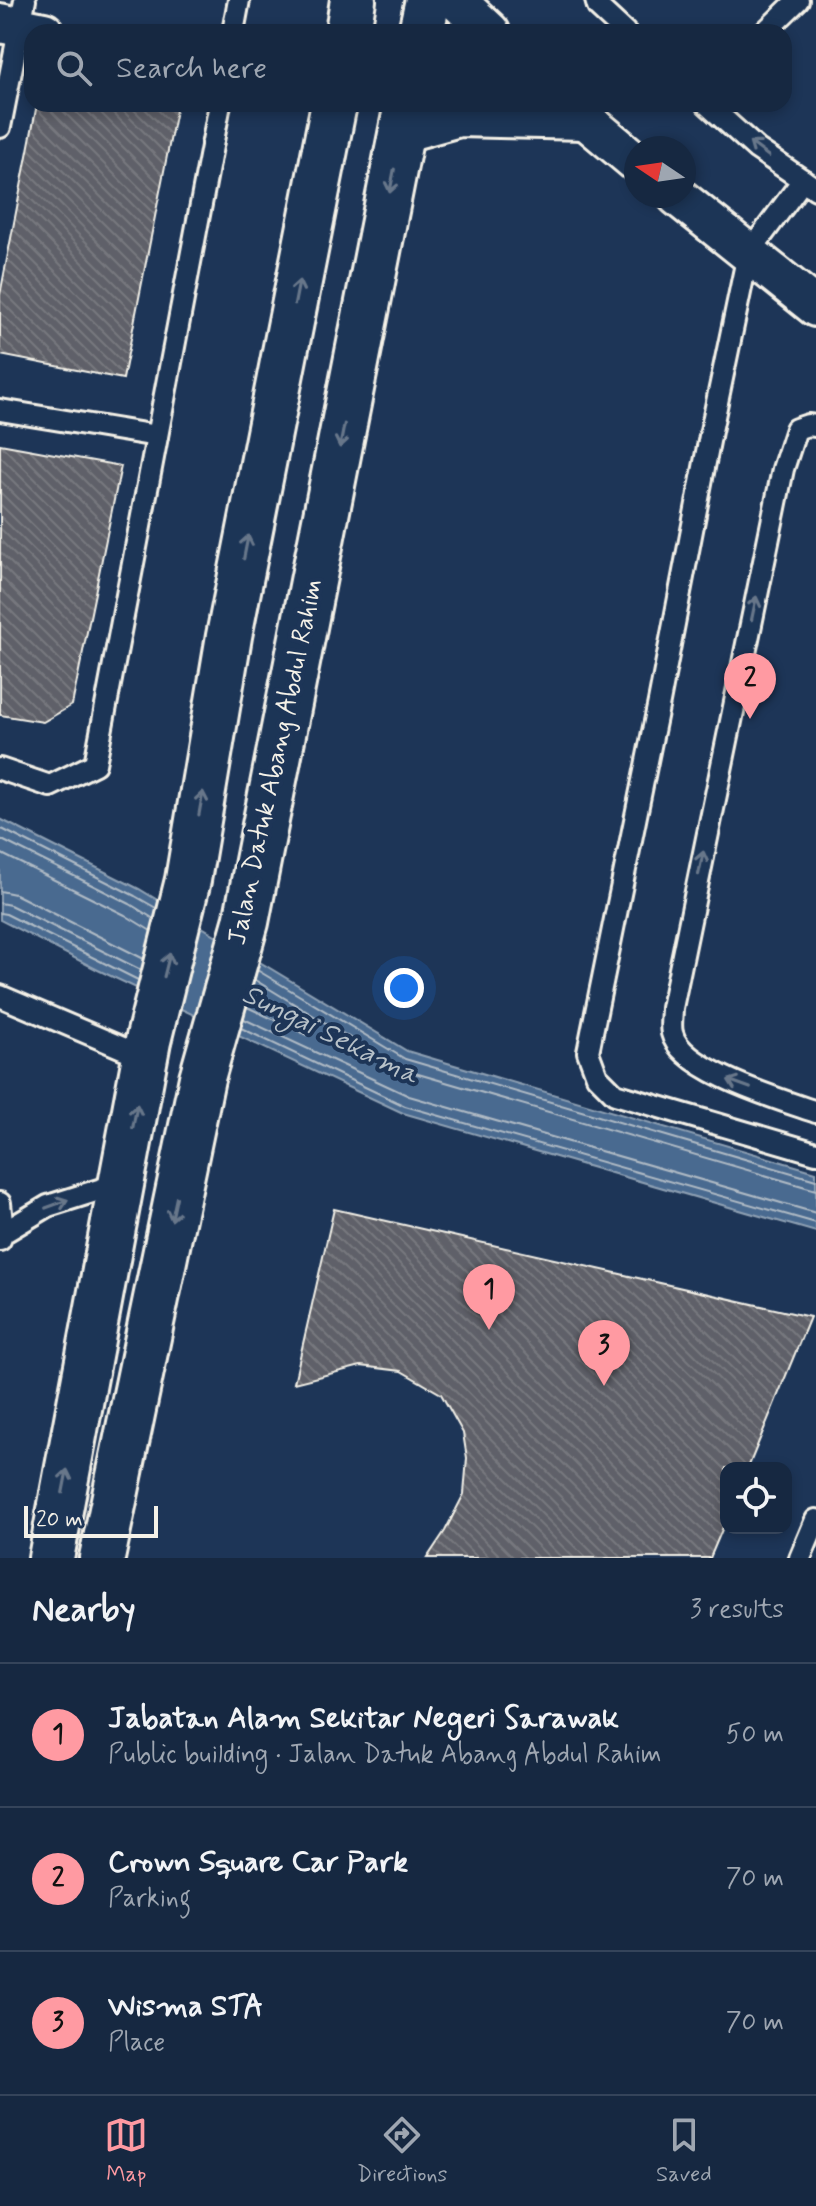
<!DOCTYPE html>
<html lang="en">
<head>
<meta charset="utf-8">
<style>
  body { margin:0; font-family:Mynerve,sans-serif; background:#1f3048; color:#f1f3f6 }
  .controls { position:absolute; right:24px; bottom:24px; display:grid; overflow:hidden; border-radius:16px; box-shadow:0 4px 12px #0003 }
  .controls button { width:72px; height:72px; display:grid; place-items:center; padding:0; border:0; border-bottom:2px solid #35445a; background:#162841; color:#f1f3f6; font:40px sans-serif }
  .compass { position:absolute; left:624px; top:136px; width:72px; height:72px; border-radius:50%; background:#162841; box-shadow:0 4px 12px #0003; rotate:283deg }
  .scale { position:absolute; left:24px; bottom:20px; width:134px; box-sizing:border-box; padding-left:8px; border:4px solid #f4f1e8; border-top:0; font-size:22px; line-height:28px; white-space:nowrap; color:#f4f1e8; -webkit-text-stroke:6px #1d3557; paint-order:stroke }
  .you { position:absolute; left:404px; top:988px; width:28px; height:28px; margin:-20px; border:6px solid #fff; border-radius:50%; background:#1a73e8; box-shadow:0 0 0 12px #1a73e833 }
  .badge { display:grid; place-items:center; width:52px; height:52px; border-radius:50%; background:#ff9aa2; color:#111; font-size:26px; font-weight:700 }
  .pin { position:absolute; translate:-50% -66px; filter:drop-shadow(0 2px 4px #0008) }
  .pin::after { content:''; position:absolute; top:42px; width:28px; height:24px; background:inherit; clip-path:polygon(0 0,100% 0,50% 100%) }
  .list { margin:0; padding:0; list-style:none }
  h2 { display:flex; justify-content:space-between; align-items:center; height:104px; margin:0; padding:0 32px; font-size:34px }
  h2 small { font-size:26px; font-weight:400; color:#9ea6b1 }
  .list li { display:grid; grid-template-columns:52px 1fr auto; gap:24px; align-items:center; box-sizing:border-box; height:144px; padding:0 32px; border-top:2px solid #35445a }
  .list b { display:block; font-size:30px; white-space:nowrap }
  .list p { margin:0; font-size:26px; white-space:nowrap; color:#9ea6b1 }
  .list em { font-size:26px; font-style:normal; color:#9ea6b1 }
  .icon { flex:none; width:44px; height:44px; fill:none; stroke:currentColor; stroke-width:2; stroke-linecap:round; stroke-linejoin:round }
  .map { position:relative; flex:none; width:816px; height:1558px; overflow:hidden }
  .search { position:absolute; background:#162841; box-shadow:0 4px 12px #0003; left:24px; right:24px; top:24px; height:88px; display:flex; align-items:center; gap:20px; box-sizing:border-box; padding:0 28px; border-radius:24px; color:#9ea6b1; font-size:30px }
  .sheet { height:536px; background:#162841 }
  nav { display:flex; justify-content:space-around; align-items:center; box-sizing:border-box; height:112px; border-top:2px solid #35445a; background:#162841; font-size:22px; color:#9ea6b1 }
  nav a { display:grid; justify-items:center; gap:4px }
  nav .on { color:#ff9aa2 }
  .map>svg:first-child { display:block }
</style>
</head>
<body>
<div class="map">
<svg width="816" height="1558" viewBox="0 0 816 1558">
  <defs>
    <pattern id="building-back-hatch" width="6" height="6" patternUnits="userSpaceOnUse" patternTransform="scale(2)"><rect width="6" height="6" fill="#5f6169"/><path d="M-1 5l2 2M0 0l6 6M5-1l2 2" fill="none" stroke="#77787e"/></pattern>
  </defs>
  <rect width="100%" height="100%" fill="#1d3557"/>
  <filter id="ink" filterUnits="userSpaceOnUse"><feTurbulence type="fractalNoise" baseFrequency=".0125" numOctaves="2"/><feDisplacementMap in="SourceGraphic" scale="16" xChannelSelector="R" yChannelSelector="G"/><feConvolveMatrix kernelMatrix="1 2 1 2 8 2 1 2 1" color-interpolation-filters="sRGB"/></filter>
  <g filter="url(#ink)">
    <path fill="#4a6a90" stroke="#8ea0b3" stroke-width="2" d="M0,819L139,889L407,1051L816,1172V1232L403,1113L98,970L0,920Z"/>
    <g fill="none" stroke-linecap="round" stroke-linejoin="round">
      <g stroke="#b0bbc5" stroke-width="2">
        <path d="M0,828L135,896L156,908"/>
        <path d="M0,839L130,904L154,919"/>
        <path d="M0,853L125,915L151,931"/>
        <path d="M0,891L15,894L144,959"/>
        <path d="M0,903L10,905L141,970"/>
        <path d="M0,913L6,914L138,980"/>
        <path d="M257,970L405,1059L816,1180"/>
        <path d="M255,980L401,1069L816,1190"/>
        <path d="M247,1007L307,1035L313,1033L311,1028L251,992"/>
        <path d="M244,1019L409,1096L816,1213"/>
        <path d="M241,1028L405,1106L816,1223"/>
      </g>
    </g>
    <g fill="url(#building-back-hatch)" stroke="#f4f1e8" stroke-width="2">
      <path d="M37,104H145L176,110L123,379L0,355V295Z"/>
      <path d="M0,444L121,466L72,705L43,722L0,715Z"/>
      <path d="M334,1209L810,1317L748,1468H726V1520L710,1558H427L445,1531L464,1494L467,1458L463,1433L441,1394L401,1371L361,1366L294,1383Z"/>
    </g>
    <g fill="none" stroke-linecap="round" stroke-linejoin="round">
      <defs>
        <g id="lane">
          <path d="M596,0L598,7L625,32"/>
          <path d="M233,32L239,0"/>
          <path d="M765,32L798,0"/>
          <path d="M707,104L757,149L816,189"/>
          <path d="M0,127L25,0"/>
          <path d="M803,180L748,254L711,431L659,702L588,1052L597,1076L615,1094L816,1153"/>
          <path d="M0,410L157,436"/>
          <path d="M816,426L808,425L796,429L783,469L672,1008C672,1016 670,1025 672,1033C681,1071 782,1100 816,1112"/>
          <path d="M0,769L50,786L95,764L220,104"/>
          <path d="M0,996L146,1058"/>
          <path d="M0,1203L3,1233"/>
          <path d="M0,1240L3,1233L48,1206L121,1183"/>
          <path d="M800,1558L816,1520"/>
        </g>
        <g id="street">
          <path d="M456,0L490,32"/>
          <path d="M0,23L44,32"/>
          <path d="M568,105L636,162"/>
          <path d="M401,133L459,117L585,120"/>
          <path d="M677,196L816,307"/>
        </g>
        <g id="secondary">
          <path d="M348,32L353,0"/>
          <path d="M421,32L428,0"/>
          <path d="M51,1558L148,1041L188,880L229,636L334,104"/>
          <path d="M102,1558L202,1078L246,922L407,104"/>
        </g>
      </defs>
      <use href="#lane" stroke="#f4f1e8" stroke-width="26"/>
      <use href="#street" stroke="#f4f1e8" stroke-width="44"/>
      <use href="#secondary" stroke="#f4f1e8" stroke-width="50"/>
      <use href="#lane" stroke="#1d3557" stroke-width="20"/>
      <use href="#street" stroke="#1d3557" stroke-width="38"/>
      <use href="#secondary" stroke="#1d3557" stroke-width="44"/>
    </g>
    <defs><path id="oneway-shaft" d="M-6 0H5M1.5-3L5.5 0L1.5 3" fill="none" stroke-width="1.6" stroke-linecap="round" stroke-linejoin="round" transform="scale(2)"/></defs>
    <g stroke="#68778a">
      <use href="#oneway-shaft" transform="translate(759 149) rotate(-143)"/>
      <use href="#oneway-shaft" transform="translate(392 181) rotate(101)"/>
      <use href="#oneway-shaft" transform="translate(297 292) rotate(-79)"/>
      <use href="#oneway-shaft" transform="translate(342 436) rotate(101)"/>
      <use href="#oneway-shaft" transform="translate(246 547) rotate(-79)"/>
      <use href="#oneway-shaft" transform="translate(754 608) rotate(-78)"/>
      <use href="#oneway-shaft" transform="translate(201 803) rotate(-80)"/>
      <use href="#oneway-shaft" transform="translate(701 863) rotate(-78)"/>
      <use href="#oneway-shaft" transform="translate(167 965) rotate(-76)"/>
      <use href="#oneway-shaft" transform="translate(739 1084) rotate(-160)"/>
      <use href="#oneway-shaft" transform="translate(135 1116) rotate(-79)"/>
      <use href="#oneway-shaft" transform="translate(57 1204) rotate(-20)"/>
      <use href="#oneway-shaft" transform="translate(174 1209) rotate(102)"/>
      <use href="#oneway-shaft" transform="translate(65 1481) rotate(-79)"/>
    </g>
  </g>
  <g text-anchor="middle" dominant-baseline="central" stroke-width="8" stroke-linejoin="round" paint-order="stroke">
    <g font-size="26" fill="#f4f1e8" stroke="#1d3557">
      <text transform="translate(276 762) rotate(-78)">Jalan Datuk Abang Abdul Rahim</text>
    </g>
    <g font-size="28" font-style="italic" fill="#b8c2c9" stroke="#1d3557">
      <text transform="translate(330 1035) rotate(26)">Sungai Sekama</text>
    </g>
  </g>
</svg>
<div class="controls">
<button><svg class="icon" aria-label="locate" viewBox="0 0 24 24"><circle cx="12" cy="12" r="6"/><path d="M12 2v4M12 18v4M2 12h4M18 12h4"/></svg></button>
</div>
<svg class="compass" viewBox="-18 -18 36 36"><path d="M0-13l5 13h-10z" fill="#e53935"/><path d="M0 13l5-13h-10z" fill="#9ea6b1"/></svg>
<div class="scale">20 m</div>
<div class="you"></div>
<div class="pin badge" style="left:489px;top:1330px">1</div>
<div class="pin badge" style="left:750px;top:719px">2</div>
<div class="pin badge" style="left:604px;top:1386px">3</div>
<div class="search"><svg class="icon" aria-label="search" viewBox="0 0 24 24"><circle cx="10" cy="10" r="6"/><path d="M15 15l6 6"/></svg>Search here</div>
</div>
<section class="sheet">
<h2>Nearby<small>3 results</small></h2>
<ul class="list">
<li><span class="badge">1</span><div><b>Jabatan Alam Sekitar Negeri Sarawak</b><p>Public building · Jalan Datuk Abang Abdul Rahim</p></div><em>50 m</em></li>
<li><span class="badge">2</span><div><b>Crown Square Car Park</b><p>Parking</p></div><em>70 m</em></li>
<li><span class="badge">3</span><div><b>Wisma STA</b><p>Place</p></div><em>70 m</em></li>
</ul>
</section>
<nav>
<a class="on"><svg class="icon" aria-label="map" viewBox="0 0 24 24"><path d="M3 6l6-2 6 2 6-2v14l-6 2-6-2-6 2zM9 4v14M15 6v14"/></svg>Map</a>
<a><svg class="icon" aria-label="directions" viewBox="0 0 24 24"><path d="M12 3l9 9-9 9-9-9zM9 14v-3h6M13 9l2 2-2 2"/></svg>Directions</a>
<a><svg class="icon" aria-label="saved" viewBox="0 0 24 24"><path d="M7 4h10v16l-5-4-5 4z"/></svg>Saved</a>
</nav>
</body>
</html>
